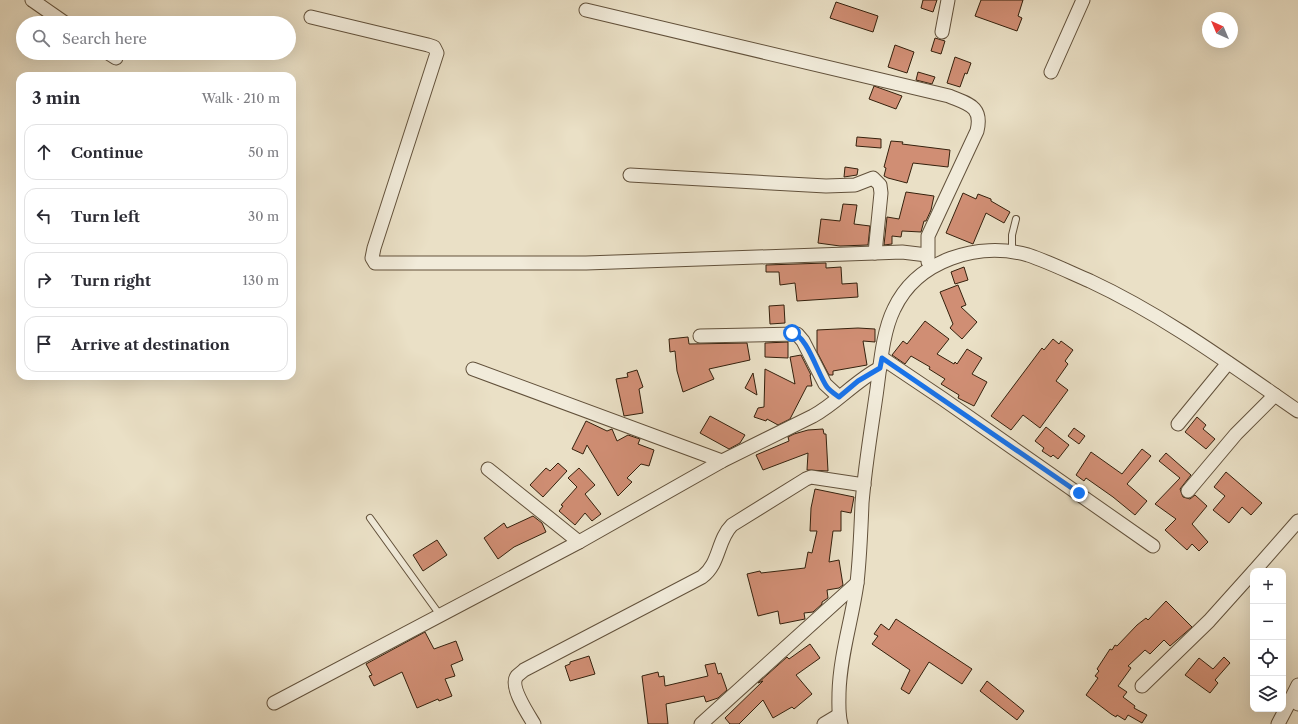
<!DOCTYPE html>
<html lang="en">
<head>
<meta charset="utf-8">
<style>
  body { margin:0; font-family:"Libre Caslon Text",serif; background:#f2f2f3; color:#2b2b33 }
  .controls { position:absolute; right:12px; bottom:12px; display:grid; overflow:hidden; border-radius:8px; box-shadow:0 4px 16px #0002 }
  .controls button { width:36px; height:36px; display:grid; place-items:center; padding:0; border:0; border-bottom:1px solid #e1e1e2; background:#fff; color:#2b2b33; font:20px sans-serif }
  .compass { position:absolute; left:1202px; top:12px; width:36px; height:36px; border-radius:50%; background:#fff; box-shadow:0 4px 16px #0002; rotate:316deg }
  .stop { position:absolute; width:12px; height:12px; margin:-9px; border:3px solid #1a73e8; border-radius:50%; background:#fff }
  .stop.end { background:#1a73e8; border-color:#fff; box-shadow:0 1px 4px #0008 }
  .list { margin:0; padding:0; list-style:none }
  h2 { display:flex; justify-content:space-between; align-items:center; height:52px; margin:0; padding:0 16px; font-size:17px }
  h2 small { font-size:13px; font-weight:400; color:#7c7c81 }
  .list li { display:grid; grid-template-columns:26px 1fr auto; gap:12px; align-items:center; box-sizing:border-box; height:56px; margin:0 8px 8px; padding:0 8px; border:1px solid #e1e1e2; border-radius:12px }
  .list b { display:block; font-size:15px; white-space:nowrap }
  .list em { font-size:13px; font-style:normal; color:#7c7c81 }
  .icon { flex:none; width:22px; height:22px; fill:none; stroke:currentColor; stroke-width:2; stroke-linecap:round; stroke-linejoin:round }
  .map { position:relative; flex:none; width:1298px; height:724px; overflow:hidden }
  .search { position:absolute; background:#fff; box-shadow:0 4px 16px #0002; left:16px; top:16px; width:280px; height:44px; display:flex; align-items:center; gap:10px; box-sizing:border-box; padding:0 14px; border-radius:22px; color:#7c7c81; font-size:15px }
  .panel { position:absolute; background:#fff; box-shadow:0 4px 16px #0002; left:16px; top:72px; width:280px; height:308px; border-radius:12px }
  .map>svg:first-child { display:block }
</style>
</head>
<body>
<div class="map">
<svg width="1298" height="724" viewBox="0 0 1298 724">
  <rect width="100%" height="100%" fill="#eae0c6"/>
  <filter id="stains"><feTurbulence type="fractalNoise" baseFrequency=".005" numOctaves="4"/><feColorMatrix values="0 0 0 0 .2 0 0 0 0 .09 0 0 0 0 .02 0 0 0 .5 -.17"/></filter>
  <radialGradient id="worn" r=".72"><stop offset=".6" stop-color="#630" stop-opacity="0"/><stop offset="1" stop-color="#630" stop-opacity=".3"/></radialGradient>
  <g fill="#d08e74" stroke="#35210d">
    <path d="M923,0H937L933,12L921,8Z"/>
    <path d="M981,0H1023L1018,16L1022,18L1017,31L975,16Z"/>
    <path d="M836,2L878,16L873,32L830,18Z"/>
    <path d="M935,38L945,41L941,54L931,51Z"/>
    <path d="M895,45L914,52L907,73L888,67Z"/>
    <path d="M955,57L971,63L967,74L965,73L960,87L947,83Z"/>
    <path d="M918,72L935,77L932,84L916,80Z"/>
    <path d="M874,86L902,96L896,109L869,99Z"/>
    <path d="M857,137L881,139V148L856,146Z"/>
    <path d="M891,141L903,142L902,144L950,150L948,167L913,163L907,183L888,178L884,176L886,168L884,167Z"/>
    <path d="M845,167L858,169L857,175L844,177Z"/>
    <path d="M906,192L934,196L931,210L926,221H924L921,232L902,231L901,237L892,236V244L884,245L887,217L899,219Z"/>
    <path d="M963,193L976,199L978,194L991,199V201L1010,212L1004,223L986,213L973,244L946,233Z"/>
    <path d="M843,204L857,205L854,224L870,226L868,245L840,246L818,243L821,219L840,221Z"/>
    <path d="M826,263V268L841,267L842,284L857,283L858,297L797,301L795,283L780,285L779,272H766V265Z"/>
    <path d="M964,267L968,280L955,284L951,272Z"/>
    <path d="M958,285L966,305L961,307L977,322L962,339L950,328L953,324L940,292Z"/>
    <path d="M784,305L785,323L770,324L769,306Z"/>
    <path d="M925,321L949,339L937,354L954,364L955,362L957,364L967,349L982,358L972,374L987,382L974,406L958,398L959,395L941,384L945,379L929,369L930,367L911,356L905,364L892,355L903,341L907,344Z"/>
    <path d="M858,328L875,329V342L863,341L867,365L833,371V375H829L817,352V330Z"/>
    <path d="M688,337L689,344L747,343L750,360L709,369L714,379L683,392L677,371L675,351L670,352L669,339Z"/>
    <path d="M1053,339L1059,344L1061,341L1073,350L1065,361L1068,364L1056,381L1068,390L1040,428L1023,415L1011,430L991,416L1042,348L1044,350Z"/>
    <path d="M788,342V358L765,357V343Z"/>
    <path d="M801,355L811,375H810L812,386H807L790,419L778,425L767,419L766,421L754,417L758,408L764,407L765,369L795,384L790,357Z"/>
    <path d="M637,370L643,387L639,389L643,413L624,416L616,379L628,377L627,373Z"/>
    <path d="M753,373L757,395L745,388Z"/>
    <path d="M710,416L745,435L740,443L729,449L700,433Z"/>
    <path d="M1197,417L1206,425L1203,429L1215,439L1206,449L1185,432Z"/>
    <path d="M586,421L607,431L612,429L617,441L628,435L640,439L638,444L654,450L649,466L641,464L627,478L632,482L618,496L587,445L583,454L572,449Z"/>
    <path d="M1046,427L1069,445L1058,459L1053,455L1051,457L1042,451L1044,448L1035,441Z"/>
    <path d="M1074,428L1085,436L1079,444L1068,436Z"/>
    <path d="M823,429L824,434H826L828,471L807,470L808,453L763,470L756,455L789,441L788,437L794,434L808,430Z"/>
    <path d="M1142,449L1151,456L1127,484L1147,501L1135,515L1113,497L1086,478L1084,481L1076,475L1091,452L1122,474Z"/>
    <path d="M1166,453L1191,475L1180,489L1183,497L1190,499L1195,495L1207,506L1192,524L1208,542L1199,551L1192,544L1187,550L1165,530L1176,519L1155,504L1180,478L1159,461Z"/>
    <path d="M558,463L567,471L543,497L530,485L546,468L550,471Z"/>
    <path d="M579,468L595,485L585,494L601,514L592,521L585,513L575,525L559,511L563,506L561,505L577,487L568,478Z"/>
    <path d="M1226,472L1262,503L1251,515L1242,507L1229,523L1213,510L1225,496L1214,487Z"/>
    <path d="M815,489L854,497L851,513L841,511V531H833L829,562L839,560L843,585L839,588L827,590L828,598L822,602V604L813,612L804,613L805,619L780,624L778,611L758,616L747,574L760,571L761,573L805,568L808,552L812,553L817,531H810L811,508Z"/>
    <path d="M533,516L542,523L546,532L514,547L498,559L484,538L504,523L507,528Z"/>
    <path d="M437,540L447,555L423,571L413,555Z"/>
    <path d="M1166,601L1192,627L1170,646L1164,640L1150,654L1145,650L1128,666L1131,668L1118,686L1127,692L1123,697L1135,706L1134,708L1147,715L1142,723L1128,715L1125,720L1117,715L1116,717L1111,714L1086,695L1098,678L1095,676L1099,671L1097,669L1110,649L1112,650L1115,645L1117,646L1137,625L1146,618L1148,620Z"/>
    <path d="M896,619L972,669L962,684L929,662L909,694L901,689L910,670L872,644L878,636L874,634L881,624L889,630Z"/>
    <path d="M425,632L434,649L456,641L463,660L451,665L455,676L445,679L452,696L439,701L438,699L417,708L402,672L374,686L369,676L372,675L366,664Z"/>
    <path d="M810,644L820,658L796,675L812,694L794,709L792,707L773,718L763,700L739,724H730L725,718L763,681L758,683L787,657L789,659Z"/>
    <path d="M589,656L595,674L570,681L565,666L570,664V662Z"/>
    <path d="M1224,657L1230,663L1215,680L1218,683L1210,693L1185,675L1199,658L1213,669Z"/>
    <path d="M715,663L718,674L721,673L727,690L718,698L706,702L704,696L666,704L668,724H648L642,676L658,672L659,677L664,676L665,686L708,676L705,665Z"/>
    <path d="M987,681L1024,711L1017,720L980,691Z"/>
  </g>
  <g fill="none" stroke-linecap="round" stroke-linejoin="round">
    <defs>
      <g id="service">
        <path d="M1012,252V235L1016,219"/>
        <path d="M370,518L440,615"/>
      </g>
      <g id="minor">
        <path d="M32,0L65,23"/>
        <path d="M586,10L949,96C968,104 983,106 977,131L928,236V262"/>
        <path d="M311,17L428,45L434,47L437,53L374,248L372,258L375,263H586L875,253L902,252L927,255"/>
        <path d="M942,32L948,0"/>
        <path d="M108,53L116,58"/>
        <path d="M1051,72L1083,0"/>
        <path d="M630,175L826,186L855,185L873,178L880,185L881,193L875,253"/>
        <path d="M700,336L797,334L803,341L825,384L839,397"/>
        <path d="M882,358L943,399L1153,546"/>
        <path d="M473,369L722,461"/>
        <path d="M1178,424L1228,363"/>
        <path d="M488,469L579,542"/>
        <path d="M1188,491L1236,434L1275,395"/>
        <path d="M1254,571L1298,521"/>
        <path d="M1298,685L1291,699L1298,704"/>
        <path d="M1142,686L1209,621L1253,572"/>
        <path d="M274,703L579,542L722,461L813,416C837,403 855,381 880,368"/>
        <path d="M534,724C528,714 509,686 517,676C519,674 522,672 524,670L702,577C720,564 717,540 732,525L806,479L811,477L864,485"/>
        <path d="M701,724L857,583"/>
        <path d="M824,724L839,715"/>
        <path d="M841,724C838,714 839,703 839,693C840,655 852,620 857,583C860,556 861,529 862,503C865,467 871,431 876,396C880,369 882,333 894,309C917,260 978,241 1028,255C1049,262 1069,272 1090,281C1165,316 1230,364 1298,411"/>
        <path d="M1278,724L1291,699"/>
      </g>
    </defs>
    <use href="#service" stroke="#62513b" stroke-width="8"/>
    <use href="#minor" stroke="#62513b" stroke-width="15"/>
    <use href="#service" stroke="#f1ebda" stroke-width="6"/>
    <use href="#minor" stroke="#f1ebda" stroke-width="13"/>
  </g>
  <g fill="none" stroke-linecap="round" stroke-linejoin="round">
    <path stroke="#1a73e8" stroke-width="5" d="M792,333C807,335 818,375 827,387C830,391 835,394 839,397L858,381L880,368L882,358L1079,493"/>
  </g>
  <rect width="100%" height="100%" filter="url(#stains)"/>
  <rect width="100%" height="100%" fill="url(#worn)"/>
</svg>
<div class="controls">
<button>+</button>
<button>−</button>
<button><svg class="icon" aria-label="locate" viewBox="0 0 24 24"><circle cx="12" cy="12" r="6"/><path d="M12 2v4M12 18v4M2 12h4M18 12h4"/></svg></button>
<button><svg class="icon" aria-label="layers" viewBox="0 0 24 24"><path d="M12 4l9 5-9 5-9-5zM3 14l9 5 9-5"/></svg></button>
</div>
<svg class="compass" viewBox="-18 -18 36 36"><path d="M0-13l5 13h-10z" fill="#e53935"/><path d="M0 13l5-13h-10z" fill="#7c7c81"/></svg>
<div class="stop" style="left:792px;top:333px"></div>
<div class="stop end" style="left:1079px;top:493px"></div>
<div class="search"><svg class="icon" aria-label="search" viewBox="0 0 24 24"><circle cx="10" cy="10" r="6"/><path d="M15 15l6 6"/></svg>Search here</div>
<section class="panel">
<h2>3 min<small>Walk · 210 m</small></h2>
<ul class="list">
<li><svg class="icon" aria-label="ahead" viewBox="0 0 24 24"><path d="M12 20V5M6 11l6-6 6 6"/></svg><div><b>Continue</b></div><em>50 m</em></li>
<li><svg class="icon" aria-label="left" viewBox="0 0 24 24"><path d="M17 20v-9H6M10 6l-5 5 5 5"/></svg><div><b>Turn left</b></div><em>30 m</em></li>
<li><svg class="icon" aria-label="right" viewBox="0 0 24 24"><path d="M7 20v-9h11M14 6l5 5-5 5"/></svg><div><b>Turn right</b></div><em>130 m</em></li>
<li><svg class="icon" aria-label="arrive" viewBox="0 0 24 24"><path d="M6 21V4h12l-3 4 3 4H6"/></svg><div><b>Arrive at destination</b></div></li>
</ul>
</section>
</div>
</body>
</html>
